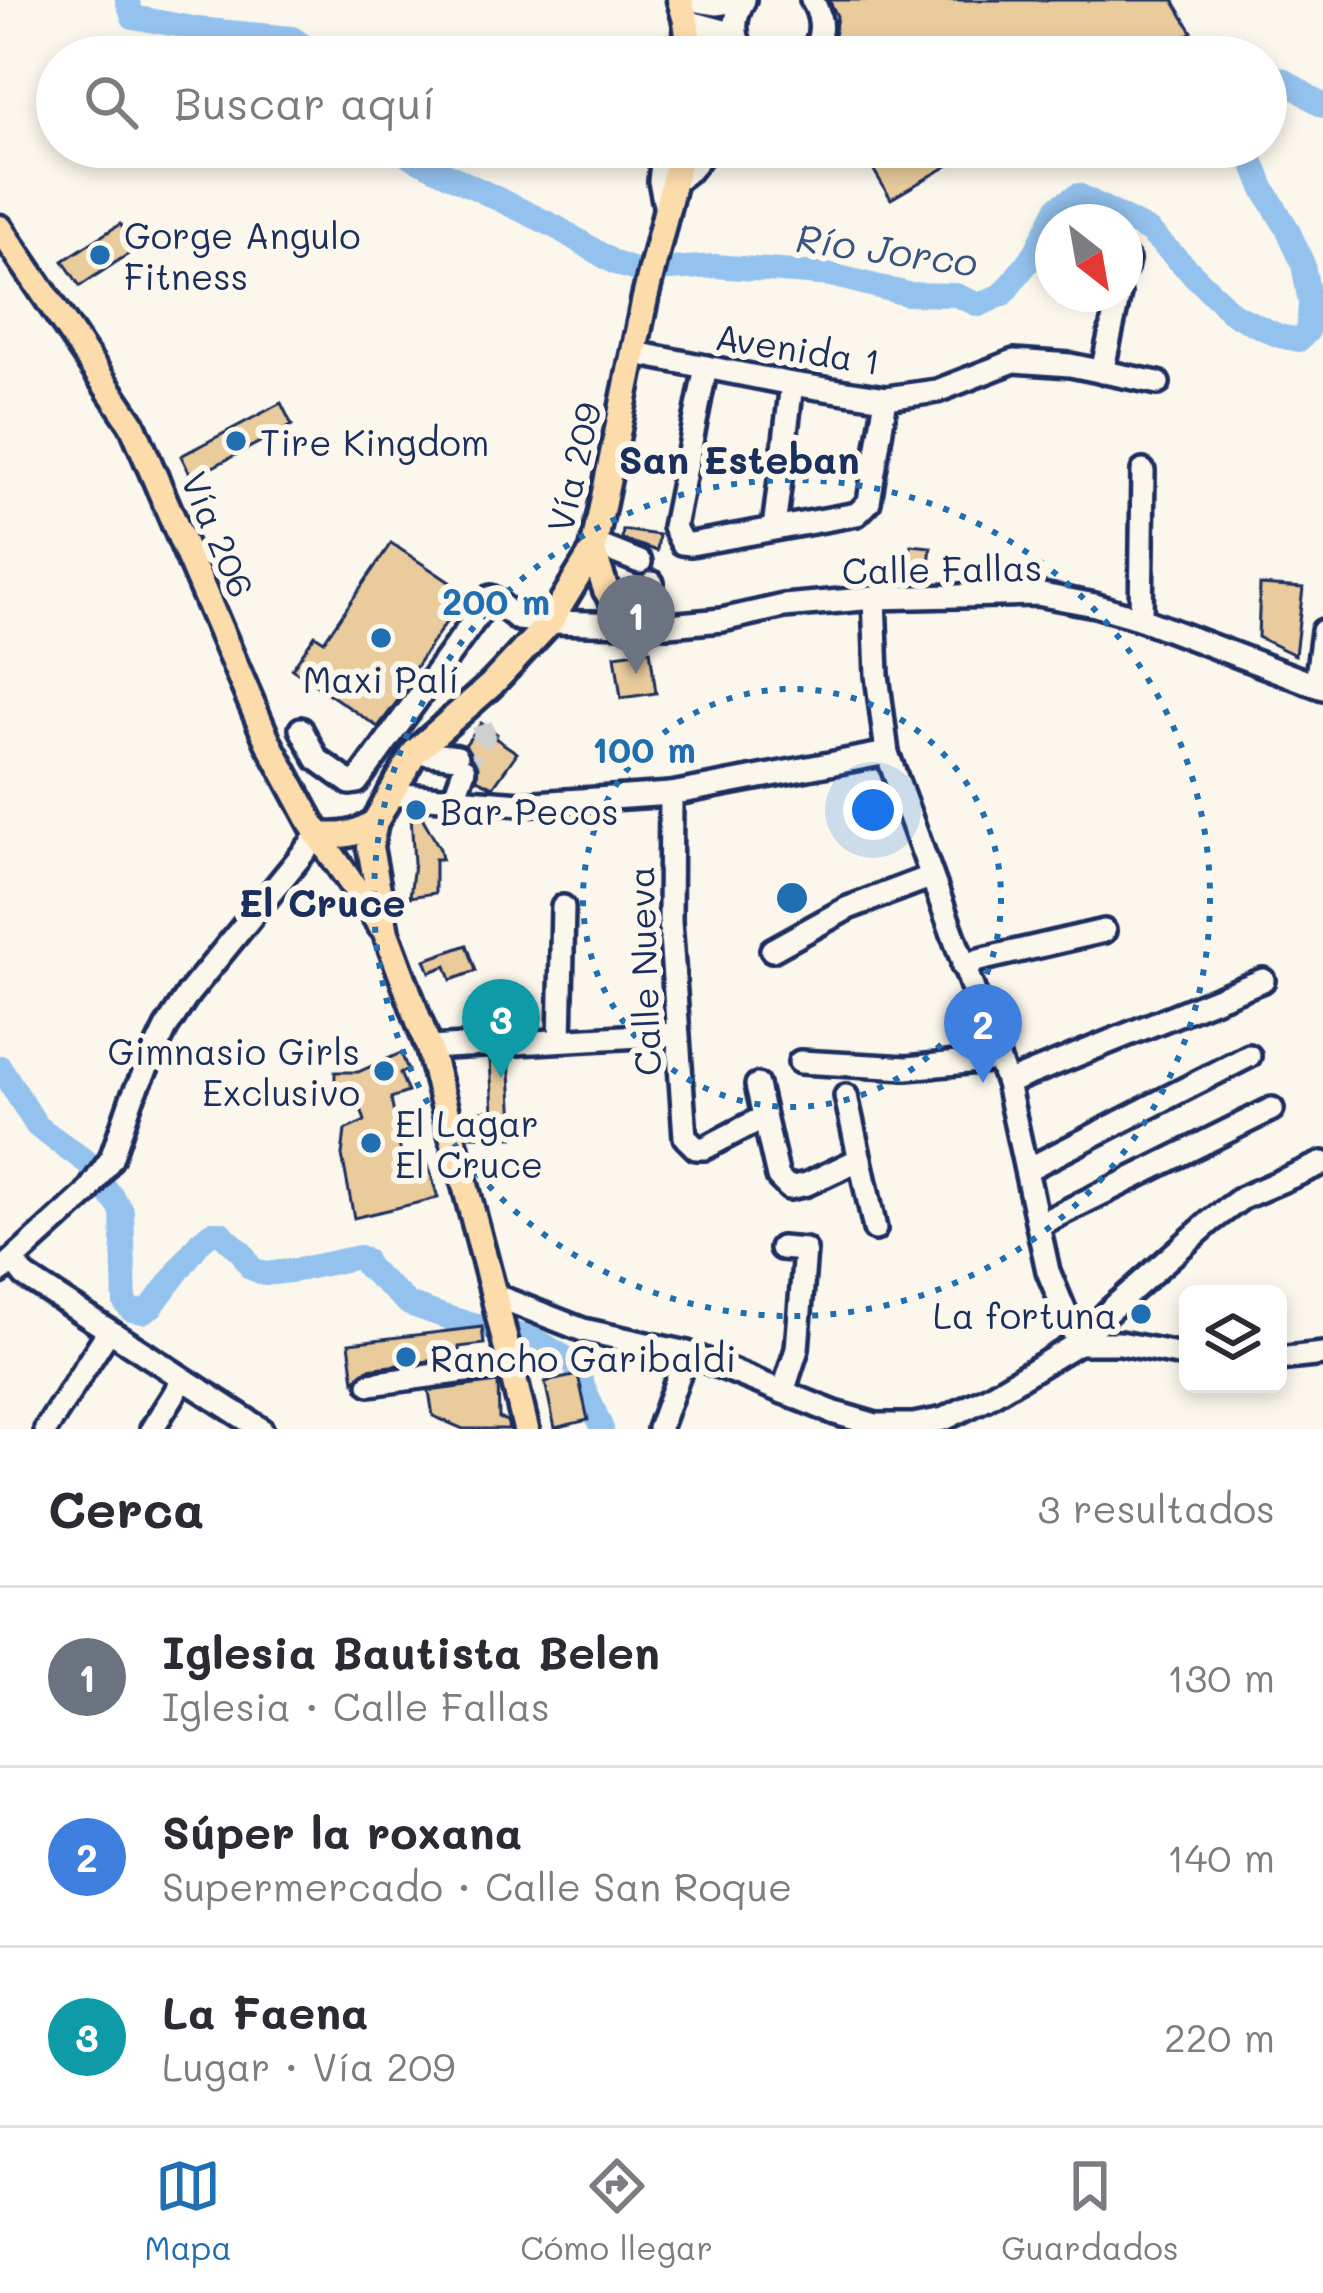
<!DOCTYPE html>
<html lang="es">
<head>
<meta charset="utf-8">
<style>
  body { margin:0; font-family:Mali,sans-serif; background:#f2f2f3; color:#2b2b33 }
  .controls { position:absolute; right:36px; bottom:36px; display:grid; overflow:hidden; border-radius:18px; box-shadow:0 6px 18px #0003 }
  .controls button { width:108px; height:108px; display:grid; place-items:center; padding:0; border:0; border-bottom:3px solid #e1e1e2; background:#fff; color:#2b2b33; font:60px sans-serif }
  .compass { position:absolute; left:1035px; top:204px; width:108px; height:108px; border-radius:50%; background:#fff; box-shadow:0 6px 18px #0003; rotate:149deg }
  .you { position:absolute; left:873px; top:810px; width:42px; height:42px; margin:-30px; border:9px solid #fff; border-radius:50%; background:#1a73e8; box-shadow:0 0 0 18px #1a73e833 }
  .badge { display:grid; place-items:center; width:78px; height:78px; border-radius:50%; background:#1f6fb2; color:#fff; font-size:39px; font-weight:700 }
  .pin { position:absolute; translate:-50% -99px; filter:drop-shadow(0 3px 6px #0008) }
  .pin::after { content:''; position:absolute; top:63px; width:42px; height:36px; background:inherit; clip-path:polygon(0 0,100% 0,50% 100%) }
  .list { margin:0; padding:0; list-style:none }
  h2 { display:flex; justify-content:space-between; align-items:center; height:156px; margin:0; padding:0 48px; font-size:51px }
  h2 small { font-size:39px; font-weight:400; color:#7c7c81 }
  .list li { display:grid; grid-template-columns:78px 1fr auto; gap:36px; align-items:center; box-sizing:border-box; height:180px; padding:0 48px; border-top:3px solid #e1e1e2 }
  .list b { display:block; font-size:45px; white-space:nowrap }
  .list p { margin:0; font-size:39px; white-space:nowrap; color:#7c7c81 }
  .list em { font-size:39px; font-style:normal; color:#7c7c81 }
  .icon { flex:none; width:66px; height:66px; fill:none; stroke:currentColor; stroke-width:2; stroke-linecap:round; stroke-linejoin:round }
  .map { position:relative; flex:none; width:1323px; height:1429px; overflow:hidden }
  .search { position:absolute; background:#fff; box-shadow:0 6px 18px #0003; left:36px; right:36px; top:36px; height:132px; display:flex; align-items:center; gap:30px; box-sizing:border-box; padding:0 42px; border-radius:66px; color:#7c7c81; font-size:45px }
  .sheet { height:696px; background:#fff }
  nav { display:flex; justify-content:space-around; align-items:center; box-sizing:border-box; height:168px; border-top:3px solid #e1e1e2; background:#fff; font-size:33px; color:#7c7c81 }
  nav a { display:grid; justify-items:center; gap:6px }
  nav .on { color:#1f6fb2 }
  .map>svg:first-child { display:block }
</style>
</head>
<body>
<div class="map">
<svg width="1323" height="1429" viewBox="0 0 1323 1429">
  <rect width="100%" height="100%" fill="#fbf7ec"/>
  <filter id="ink" filterUnits="userSpaceOnUse"><feTurbulence type="fractalNoise" baseFrequency=".00833" numOctaves="2"/><feDisplacementMap in="SourceGraphic" scale="24" xChannelSelector="R" yChannelSelector="G"/><feConvolveMatrix kernelMatrix="1 2 1 2 8 2 1 2 1" color-interpolation-filters="sRGB"/></filter>
  <g filter="url(#ink)">
    <g fill="none" stroke-linecap="round" stroke-linejoin="round">
      <g stroke="#94c2ee" stroke-width="24">
        <path d="M127,0L133,17L198,29L292,38L320,57"/>
        <path d="M1266,74L1284,80L1323,106"/>
        <path d="M403,147L409,156L556,227L615,263L638,271L716,266L831,275L907,294L956,295L979,305L1003,294L1035,253L1058,207L1078,195L1149,231L1233,314L1279,336L1299,340L1308,331L1310,303L1303,264L1288,230L1263,188L1247,147"/>
        <path d="M0,1067L37,1126L88,1163L122,1211L125,1303L131,1310L143,1312L152,1306L200,1242L211,1233H221L242,1253L251,1268L265,1274L297,1270L359,1257L365,1260L366,1266L409,1304L449,1318L534,1339L573,1362L602,1429"/>
      </g>
    </g>
    <g fill="#e9cb9c" stroke="#1b2f5e" stroke-width="3">
      <path d="M829,0H1173L1192,32L1152,57H836L833,44L837,16Z"/>
      <path d="M860,147H980L891,199Z"/>
      <path d="M120,224L136,249L80,286L63,261Z"/>
      <path d="M281,403L292,425L192,478L181,456Z"/>
      <path d="M623,530L659,535L657,551L622,539Z"/>
      <path d="M391,543L466,593L398,693L402,695L378,727L292,669L315,635L324,641Z"/>
      <path d="M911,545L931,547L927,580L908,578Z"/>
      <path d="M1260,585L1303,588L1295,655L1258,637Z"/>
      <path d="M650,650L656,693L621,698L615,655Z"/>
      <path d="M481,723L497,734L495,738L517,753L493,787L477,779L478,766L465,745Z"/>
      <path d="M408,810L424,812L423,819L440,849L442,859H435V893L410,897L414,863L411,816H408Z"/>
      <path d="M467,945L476,971L451,980L446,966L430,972L425,960Z"/>
      <path d="M401,1053L408,1070L400,1073L408,1092L391,1098L403,1166L428,1164L438,1198L354,1218L342,1155L345,1130L365,1121L355,1089H335V1072H358Z"/>
      <path d="M509,1058L514,1137L471,1136L466,1111H493L490,1060Z"/>
      <path d="M482,1327L484,1344L459,1347L460,1357L368,1369L354,1381L349,1343Z"/>
      <path d="M578,1375L588,1420L555,1428L545,1382Z"/>
      <path d="M498,1382L499,1418L507,1421L509,1429H463L433,1416L429,1391Z"/>
    </g>
    <g fill="none" stroke-linecap="round" stroke-linejoin="round">
      <path stroke="#cecfd0" stroke-width="21" stroke-dasharray="21 10" stroke-linecap="butt" d="M457,757L469,759L485,735L481,723"/>
      <defs>
        <g id="minor">
          <path d="M692,0L718,4L742,0"/>
          <path d="M744,0C732,20 733,38 747,57"/>
          <path d="M686,21L735,34"/>
          <path d="M669,57L670,48"/>
          <path d="M808,57C824,39 824,19 812,0"/>
          <path d="M664,147L660,181L666,210"/>
          <path d="M672,184L690,170L708,147"/>
          <path d="M1125,268L1127,260"/>
          <path d="M635,353L792,384L886,398L937,391L1014,361L1070,365L1158,383"/>
          <path d="M706,367L674,527L682,543L691,544L857,514L869,502L886,398"/>
          <path d="M1102,372L1119,294"/>
          <path d="M774,528L792,384"/>
          <path d="M595,544L640,562"/>
          <path d="M874,598L877,675L887,753L1007,1083L1048,1271L1078,1343H1120L1188,1356"/>
          <path d="M1141,619L1143,471"/>
          <path d="M637,625L652,583"/>
          <path d="M1316,685L1323,631"/>
          <path d="M301,729L317,759L350,783L357,782L491,597L518,619L550,622L669,625L722,620L784,606L874,598L1037,594L1095,605L1141,619L1323,688"/>
          <path d="M415,752L457,757"/>
          <path d="M389,794L521,804L671,794L887,753"/>
          <path d="M671,794L670,921L685,1137L696,1148H705L764,1117"/>
          <path d="M454,798L464,770"/>
          <path d="M772,950L848,908L930,877"/>
          <path d="M963,966L979,960L1104,931"/>
          <path d="M560,1040L563,907"/>
          <path d="M429,1048L676,1034"/>
          <path d="M800,1062L907,1068L998,1059"/>
          <path d="M1007,1083L1263,980"/>
          <path d="M757,1085L778,1177L789,1188L807,1184L860,1159"/>
          <path d="M846,1096L875,1229"/>
          <path d="M1028,1169L1249,1056"/>
          <path d="M1038,1225L1272,1109"/>
          <path d="M781,1248L805,1250L797,1349L783,1392"/>
          <path d="M13,1261L25,1276L261,1429"/>
          <path d="M0,1272L86,1194L111,1159L132,1098L166,1028L189,993L318,835"/>
          <path d="M494,1295L583,1330L687,1353L835,1413L876,1425H913L944,1419L987,1398L1078,1343L1110,1310L1211,1221L1242,1198L1323,1163"/>
          <path d="M1278,1359L1323,1354"/>
          <path d="M370,1384L510,1365"/>
          <path d="M46,1429L108,1332"/>
          <path d="M152,1429L183,1380"/>
          <path d="M659,1429L687,1353"/>
        </g>
        <g id="major">
          <path d="M680,0L686,21L691,57"/>
          <path d="M0,228L132,424L268,742L318,835L381,926"/>
          <path d="M593,551L606,590L628,624"/>
          <path d="M318,835C341,837 356,835 375,822"/>
          <path d="M526,1429L494,1295L429,1048L386,933L370,847L375,822L415,752L491,685L550,622L593,551L645,298L682,147"/>
        </g>
      </defs>
      <use href="#minor" stroke="#1b2f5e" stroke-width="30"/>
      <use href="#major" stroke="#1b2f5e" stroke-width="33"/>
      <use href="#minor" stroke="#fbf7ec" stroke-width="21"/>
      <use href="#major" stroke="#fddcac" stroke-width="24"/>
    </g>
  </g>
  <g fill="none" stroke="#1f6fb2" stroke-width="6" stroke-dasharray="6 12">
    <circle cx="792" cy="898" r="209"/>
    <circle cx="792" cy="898" r="418"/>
  </g>
  <g fill="#1f6fb2" stroke="#fbf7ec" stroke-width="4.5">
    <circle cx="100" cy="255" r="12"/>
    <circle cx="236" cy="441" r="12"/>
    <circle cx="381" cy="638" r="12"/>
    <circle cx="416" cy="810" r="12"/>
    <circle cx="384" cy="1071" r="12"/>
    <circle cx="371" cy="1143" r="12"/>
    <circle cx="1141" cy="1314" r="12"/>
    <circle cx="406" cy="1357" r="12"/>
  </g>
  <g text-anchor="middle" dominant-baseline="central" stroke-width="12" stroke-linejoin="round" paint-order="stroke">
    <g font-size="36" fill="#1b2f5e" stroke="#fbf7ec" text-anchor="start">
      <text x="124" y="234">Gorge Angulo<tspan x="124" dy="41">Fitness</tspan></text>
      <text x="260" y="441">Tire Kingdom</text>
      <text x="381" y="678" text-anchor="middle">Maxi Palí</text>
      <text x="440" y="810">Bar Pecos</text>
      <text x="360" y="1050" text-anchor="end">Gimnasio Girls<tspan x="360" dy="41">Exclusivo</tspan></text>
      <text x="395" y="1122">El Lagar<tspan x="395" dy="41">El Cruce</tspan></text>
      <text x="1117" y="1314" text-anchor="end">La fortuna</text>
      <text x="430" y="1357">Rancho Garibaldi</text>
    </g>
    <g font-size="36" fill="#1b2f5e" stroke="#fbf7ec">
      <text transform="translate(798 348) rotate(9)">Avenida 1</text>
      <text transform="translate(573 467) rotate(-77)">Vía 209</text>
      <text transform="translate(219 534) rotate(67)">Vía 206</text>
      <text transform="translate(942 568) rotate(-1)">Calle Fallas</text>
      <text transform="translate(643 971) rotate(-92)">Calle Nueva</text>
    </g>
    <g font-size="39" font-style="italic" fill="#395482" stroke="#fbf7ec">
      <text transform="translate(887 249) rotate(8)">Río Jorco</text>
    </g>
    <g font-size="39" font-weight="bold" fill="#1b2f5e" stroke="#fbf7ec">
      <text x="739" y="458">San Esteban</text>
      <text x="322" y="901">El Cruce</text>
    </g>
  </g>
  <circle cx="792" cy="898" r="18" fill="#1f6fb2" stroke="#fbf7ec" stroke-width="6"/>
  <g font-size="36" text-anchor="middle" font-weight="bold" fill="#1f6fb2" stroke="#fbf7ec" stroke-width="12" stroke-linejoin="round" paint-order="stroke">
    <text x="496" y="615">200 m</text>
    <text x="644" y="763">100 m</text>
  </g>
</svg>
<div class="controls">
<button><svg class="icon" aria-label="layers" viewBox="0 0 24 24"><path d="M12 4l9 5-9 5-9-5zM3 14l9 5 9-5"/></svg></button>
</div>
<svg class="compass" viewBox="-18 -18 36 36"><path d="M0-13l5 13h-10z" fill="#e53935"/><path d="M0 13l5-13h-10z" fill="#7c7c81"/></svg>
<div class="you"></div>
<div class="pin badge" style="left:636px;top:674px;background:#6b7280">1</div>
<div class="pin badge" style="left:983px;top:1083px;background:#3f7fe0">2</div>
<div class="pin badge" style="left:501px;top:1078px;background:#0f9aa8">3</div>
<div class="search"><svg class="icon" aria-label="search" viewBox="0 0 24 24"><circle cx="10" cy="10" r="6"/><path d="M15 15l6 6"/></svg>Buscar aquí</div>
</div>
<section class="sheet">
<h2>Cerca<small>3 resultados</small></h2>
<ul class="list">
<li><span class="badge" style="background:#6b7280">1</span><div><b>Iglesia Bautista Belen</b><p>Iglesia · Calle Fallas</p></div><em>130 m</em></li>
<li><span class="badge" style="background:#3f7fe0">2</span><div><b>Súper la roxana</b><p>Supermercado · Calle San Roque</p></div><em>140 m</em></li>
<li><span class="badge" style="background:#0f9aa8">3</span><div><b>La Faena</b><p>Lugar · Vía 209</p></div><em>220 m</em></li>
</ul>
</section>
<nav>
<a class="on"><svg class="icon" aria-label="map" viewBox="0 0 24 24"><path d="M3 6l6-2 6 2 6-2v14l-6 2-6-2-6 2zM9 4v14M15 6v14"/></svg>Mapa</a>
<a><svg class="icon" aria-label="directions" viewBox="0 0 24 24"><path d="M12 3l9 9-9 9-9-9zM9 14v-3h6M13 9l2 2-2 2"/></svg>Cómo llegar</a>
<a><svg class="icon" aria-label="saved" viewBox="0 0 24 24"><path d="M7 4h10v16l-5-4-5 4z"/></svg>Guardados</a>
</nav>
</body>
</html>
